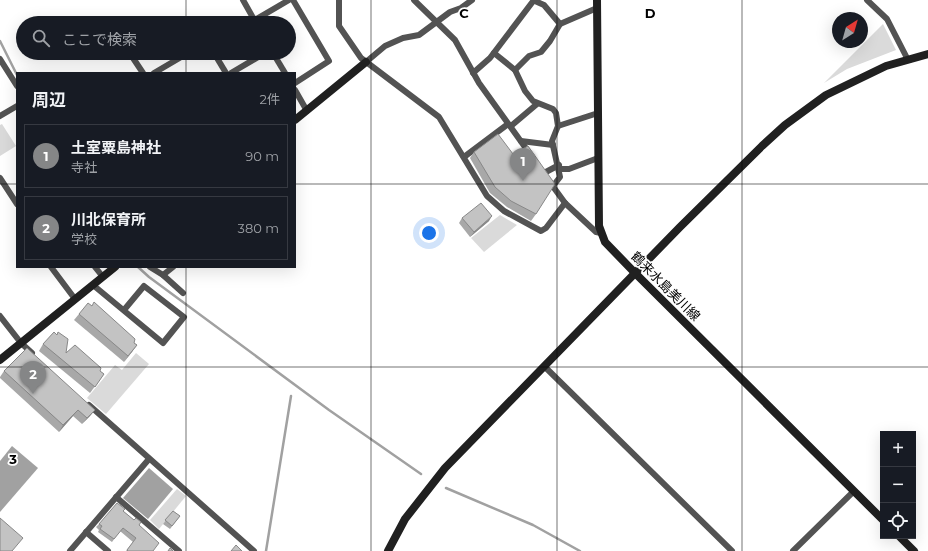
<!DOCTYPE html>
<html lang="ja">
<head>
<meta charset="utf-8">
<style>
  body { margin:0; font-family:Montserrat,"Noto Sans JP",sans-serif; background:#242831; color:#f1f3f6 }
  .controls { position:absolute; right:12px; bottom:12px; display:grid; overflow:hidden; border-radius:0px; box-shadow:0 4px 16px #0002 }
  .controls button { width:36px; height:36px; display:grid; place-items:center; padding:0; border:0; border-bottom:1px solid #363941; background:#171b24; color:#f1f3f6; font:20px sans-serif }
  .compass { position:absolute; left:832px; top:12px; width:36px; height:36px; border-radius:50%; background:#171b24; box-shadow:0 4px 16px #0002; rotate:37deg }
  .you { position:absolute; left:429px; top:233px; width:14px; height:14px; margin:-10px; border:3px solid #fff; border-radius:50%; background:#1a73e8; box-shadow:0 0 0 6px #1a73e833 }
  .badge { display:grid; place-items:center; width:26px; height:26px; border-radius:50%; background:#858687; color:#fff; font-size:13px; font-weight:700 }
  .pin { position:absolute; translate:-50% -33px; filter:drop-shadow(0 1px 2px #0008) }
  .pin::after { content:''; position:absolute; top:21px; width:14px; height:12px; background:inherit; clip-path:polygon(0 0,100% 0,50% 100%) }
  .list { margin:0; padding:0; list-style:none }
  h2 { display:flex; justify-content:space-between; align-items:center; height:52px; margin:0; padding:0 16px; font-size:17px }
  h2 small { font-size:13px; font-weight:400; color:#9ea1a6 }
  .list li { display:grid; grid-template-columns:26px 1fr auto; gap:12px; align-items:center; box-sizing:border-box; height:64px; margin:0 8px 8px; padding:0 8px; border:1px solid #363941; border-radius:0px }
  .list b { display:block; font-size:15px; white-space:nowrap }
  .list p { margin:0; font-size:13px; white-space:nowrap; color:#9ea1a6 }
  .list em { font-size:13px; font-style:normal; color:#9ea1a6 }
  .icon { flex:none; width:22px; height:22px; fill:none; stroke:currentColor; stroke-width:2; stroke-linecap:round; stroke-linejoin:round }
  .map { position:relative; flex:none; width:928px; height:551px; overflow:hidden }
  .search { position:absolute; background:#171b24; box-shadow:0 4px 16px #0002; left:16px; top:16px; width:280px; height:44px; display:flex; align-items:center; gap:10px; box-sizing:border-box; padding:0 14px; border-radius:22px; color:#9ea1a6; font-size:15px }
  .panel { position:absolute; background:#171b24; box-shadow:0 4px 16px #0002; left:16px; top:72px; width:280px; height:196px; border-radius:0px }
  .map>svg:first-child { display:block }
</style>
</head>
<body>
<div class="map">
<svg width="928" height="551" viewBox="0 0 928 551">
  <rect width="100%" height="100%" fill="#fff"/>
  <g fill="#dadada">
    <path d="M883,24L896,50L847,69L824,83Z"/>
    <path d="M2,124L16,146L0,156V125Z"/>
    <path d="M500,215L517,225L484,252L471,238Z"/>
    <path d="M136,353L149,364L106,414L87,398L115,365L122,370Z"/>
    <path d="M177,489L186,496L159,529L150,520Z"/>
  </g>
  <g fill="#a1a1a1">
    <path d="M12,446L38,468L0,512V461Z"/>
    <path d="M149,468L173,489L148,519L123,498Z"/>
  </g>
  <g fill="none" stroke-linecap="round" stroke-linejoin="round">
    <g stroke="#a1a1a1" stroke-width="2.5">
      <path d="M0,41L17,75"/>
      <path d="M138,267L149,277L329,410L421,474"/>
      <path d="M446,488L533,525L580,551"/>
      <path d="M266,551L291,396"/>
    </g>
    <g stroke="#535353" stroke-width="6">
      <path d="M243,0L256,23"/>
      <path d="M293,0L329,61L295,83"/>
      <path d="M339,0V26L361,58L439,117L487,196L504,211L541,231L546,228L565,203"/>
      <path d="M414,0L455,40L479,83L530,154"/>
      <path d="M867,0L887,19L908,60"/>
      <path d="M535,1L544,5L560,24L597,8"/>
      <path d="M255,20L289,0"/>
      <path d="M214,53L226,73"/>
      <path d="M273,53L285,73"/>
      <path d="M494,53L515,70L525,91L533,101L553,109L556,113L558,126L552,141L560,177L553,186"/>
      <path d="M133,58L143,73"/>
      <path d="M0,59L17,86"/>
      <path d="M366,62L385,46L403,38L419,35L450,12L461,8L472,0"/>
      <path d="M515,70L529,56L541,52L550,41L560,24"/>
      <path d="M154,73L188,53"/>
      <path d="M231,73L265,53"/>
      <path d="M473,73L490,58L534,0"/>
      <path d="M295,90L307,111"/>
      <path d="M0,116L17,106"/>
      <path d="M511,126L537,104"/>
      <path d="M558,126L598,113"/>
      <path d="M521,141L553,145"/>
      <path d="M464,157L508,124"/>
      <path d="M559,169H569L598,158"/>
      <path d="M544,173L559,165"/>
      <path d="M0,178L17,204"/>
      <path d="M549,181L565,203L596,232L601,233"/>
      <path d="M51,267L75,299"/>
      <path d="M95,267L103,277"/>
      <path d="M150,267L163,275L183,293"/>
      <path d="M163,275L173,267"/>
      <path d="M93,285L163,343L184,317L144,286L124,310"/>
      <path d="M0,316L21,343L32,353"/>
      <path d="M544,366L732,551"/>
      <path d="M89,405L254,551"/>
      <path d="M116,497L179,551"/>
      <path d="M86,532L108,551"/>
      <path d="M70,551L149,459"/>
      <path d="M793,551L854,491"/>
    </g>
    <g stroke="#202020" stroke-width="8">
      <path d="M597,0L599,226L605,242L635,273L883,520"/>
      <path d="M295,120L366,62"/>
      <path d="M0,360L115,267"/>
      <path d="M899,536L914,551"/>
      <path d="M388,551L405,519L445,468L680,227L762,146L785,125L826,95L886,66L928,54"/>
    </g>
  </g>
  <g fill="#a8a8a8">
    <path d="M474,152L513,154L536,214L531,221L507,207L490,193L470,158Z"/>
    <path d="M462,218L489,221L470,237L459,223Z"/>
    <path d="M79,314L134,343L137,345L124,362L74,320Z"/>
    <path d="M43,344L66,353L100,371L104,374L90,393L39,351Z"/>
    <path d="M4,371L95,410L90,416L82,424L73,416L59,432L0,378V377Z"/>
    <path d="M123,511L139,525L153,551H126L133,542L120,531L112,542L98,532L99,530L96,527L99,524Z"/>
    <path d="M173,511L180,516L170,529L163,524Z"/>
  </g>
  <g fill="#888">
    <path d="M492,216L489,221L470,237L474,232Z"/>
    <path d="M137,345L132,352L124,362L128,356Z"/>
    <path d="M78,410L73,416L59,432L63,425Z"/>
    <path d="M95,410L90,416L82,424L87,418Z"/>
  </g>
  <g fill="#c3c3c3" stroke="#888">
    <path d="M498,134L513,154L528,146L555,184L536,214L511,201L495,187L474,152Z"/>
    <path d="M481,203L492,216L474,232L462,218Z"/>
    <path d="M94,302L135,339L134,343L137,345L128,356L79,314L88,303L92,306Z"/>
    <path d="M54,332L57,335L58,332L68,339L66,353L75,345L101,368L100,371L104,374L95,387L43,344Z"/>
    <path d="M27,348L95,410L87,418L78,410L63,425L4,371Z"/>
    <path d="M117,503L125,509L123,511L134,520L136,518L141,522L139,525L159,543L153,551H128L127,550L136,538L123,528L114,539L100,529L102,526L99,524Z"/>
    <path d="M173,511L180,516L172,526L165,520Z"/>
    <path d="M0,518L23,538L12,551H0Z"/>
    <path d="M236,545L242,551H231Z"/>
    <path d="M170,548L173,551H168Z"/>
  </g>
  <path fill="none" stroke="#000" stroke-width="1" stroke-opacity="0.55" d="M186,0V23M371,0V551M557,0V551M742,0V551M186,53V73M0,184H17M295,184H928M186,267V551M0,367H928"/>
  <g text-anchor="middle" dominant-baseline="central" stroke-width="3.5" stroke-linejoin="round" paint-order="stroke">
    <g font-size="13" fill="#000" stroke="#fff">
      <text transform="translate(666 286) rotate(45)">鶴来水島美川線</text>
    </g>
  </g>
  <g font-size="13" text-anchor="middle" font-weight="bold" fill="#000" stroke="#fff" stroke-width="3.5" stroke-linejoin="round" paint-order="stroke">
    <text x="464" y="18">C</text>
    <text x="650" y="18">D</text>
    <text x="13" y="464">3</text>
  </g>
</svg>
<div class="controls">
<button>+</button>
<button>−</button>
<button><svg class="icon" aria-label="locate" viewBox="0 0 24 24"><circle cx="12" cy="12" r="6"/><path d="M12 2v4M12 18v4M2 12h4M18 12h4"/></svg></button>
</div>
<svg class="compass" viewBox="-18 -18 36 36"><path d="M0-13l5 13h-10z" fill="#e53935"/><path d="M0 13l5-13h-10z" fill="#9ea1a6"/></svg>
<div class="you"></div>
<div class="pin badge" style="left:523px;top:181px">1</div>
<div class="pin badge" style="left:33px;top:394px">2</div>
<div class="search"><svg class="icon" aria-label="search" viewBox="0 0 24 24"><circle cx="10" cy="10" r="6"/><path d="M15 15l6 6"/></svg>ここで検索</div>
<section class="panel">
<h2>周辺<small>2件</small></h2>
<ul class="list">
<li><span class="badge">1</span><div><b>土室粟島神社</b><p>寺社</p></div><em>90 m</em></li>
<li><span class="badge">2</span><div><b>川北保育所</b><p>学校</p></div><em>380 m</em></li>
</ul>
</section>
</div>
</body>
</html>
